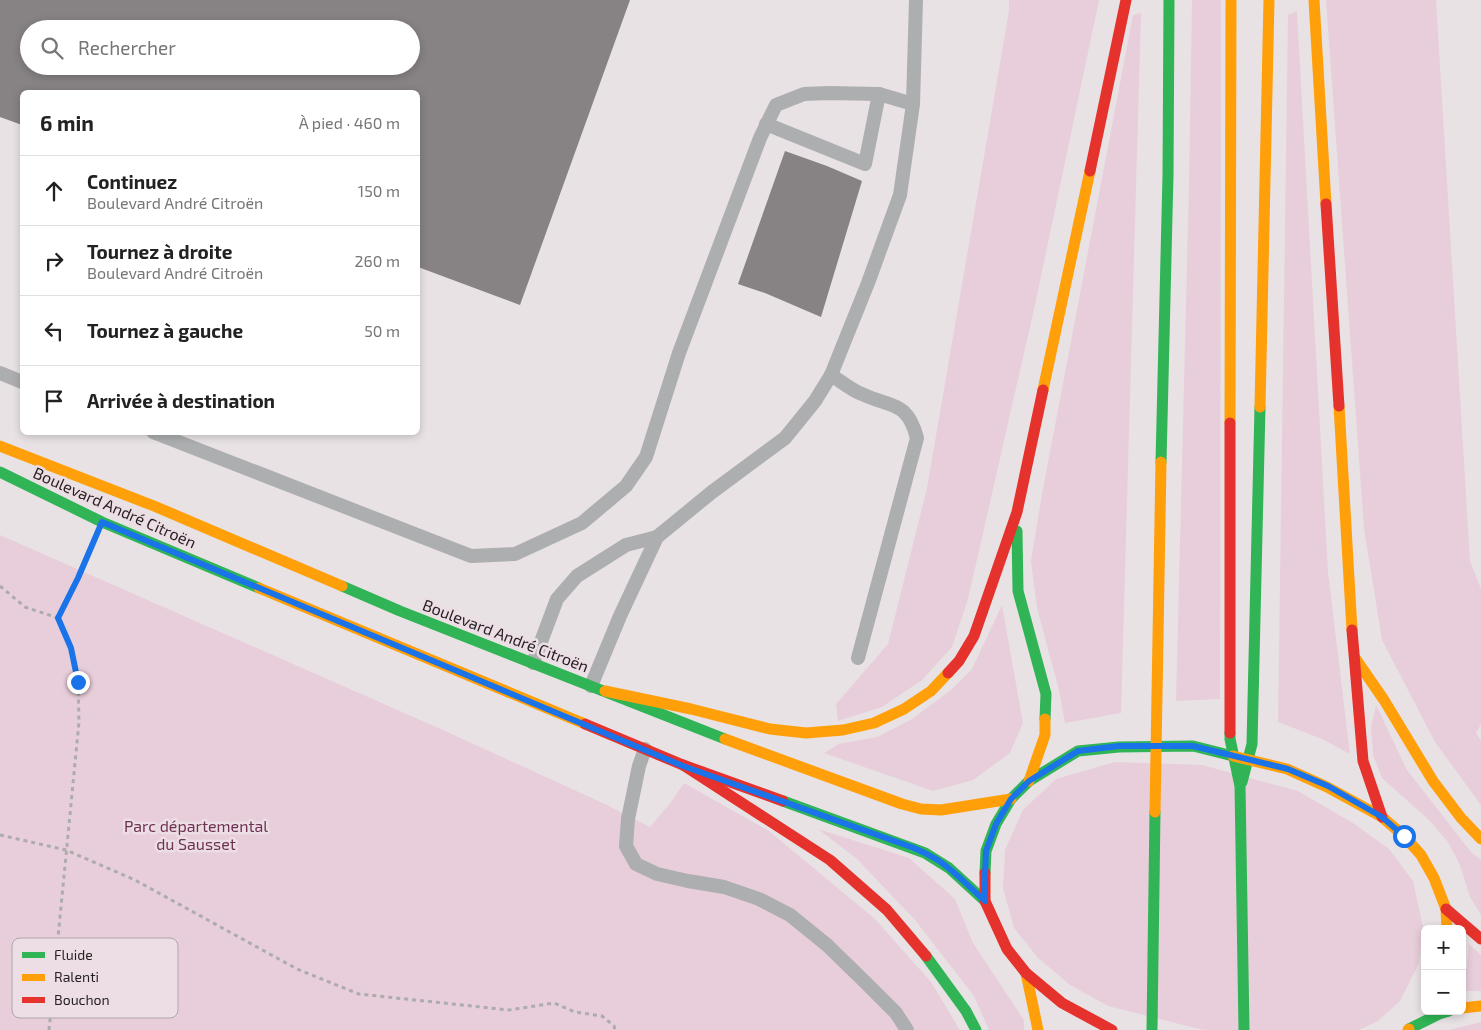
<!DOCTYPE html>
<html lang="fr">
<head>
<meta charset="utf-8">
<style>
  body { margin:0; font-family:"Exo 2",sans-serif; background:#f2f2f2; color:#222 }
  .controls { position:absolute; right:15px; bottom:15px; display:grid; overflow:hidden; border-radius:8px; box-shadow:0 2px 8px #0003 }
  .controls button { width:45px; height:45px; display:grid; place-items:center; padding:0; border:0; border-bottom:1px solid #e0e0e0; background:#fff; color:#222; font:25px sans-serif }
  .stop { position:absolute; width:15px; height:15px; margin:-11px; border:4px solid #1a73e8; border-radius:50%; background:#fff }
  .stop.end { background:#1a73e8; border-color:#fff; box-shadow:0 1px 5px #0008 }
  .list { margin:0; padding:0; list-style:none }
  h2 { display:flex; justify-content:space-between; align-items:center; height:65px; margin:0; padding:0 20px; font-size:21px }
  h2 small { font-size:16px; font-weight:400; color:#767676 }
  .list li { display:grid; grid-template-columns:32px 1fr auto; gap:15px; align-items:center; box-sizing:border-box; height:70px; padding:0 20px; border-top:1px solid #e0e0e0 }
  .list b { display:block; font-size:19px; white-space:nowrap }
  .list p { margin:0; font-size:16px; white-space:nowrap; color:#767676 }
  .list em { font-size:16px; font-style:normal; color:#767676 }
  .icon { flex:none; width:28px; height:28px; fill:none; stroke:currentColor; stroke-width:2; stroke-linecap:round; stroke-linejoin:round }
  .map { position:relative; flex:none; width:1481px; height:1030px; overflow:hidden }
  .search { position:absolute; background:#fff; box-shadow:0 2px 8px #0003; left:20px; top:20px; width:400px; height:55px; display:flex; align-items:center; gap:12px; box-sizing:border-box; padding:0 18px; border-radius:28px; color:#767676; font-size:19px }
  .panel { position:absolute; background:#fff; box-shadow:0 2px 8px #0003; left:20px; top:90px; width:400px; height:345px; border-radius:8px }
  .map>svg:first-child { display:block }
</style>
</head>
<body>
<div class="map">
<svg width="1481" height="1030" viewBox="0 0 1481 1030">
  <rect width="100%" height="100%" fill="#e8e2e5"/>
  <g fill="#e8ceda">
    <path d="M1009,0H1099L1035,305L968,599L952,647L922,680L882,707L838,721L836,704L888,644L927,488L1009,11Z"/>
    <path d="M1192,0H1221L1220,699L1176,701L1189,185Z"/>
    <path d="M1326,0H1436L1470,561L1481,589V724L1476,733L1481,741V805L1435,742L1382,640L1364,529Z"/>
    <path d="M1297,11L1328,572L1350,754L1322,739L1278,722L1288,15Z"/>
    <path d="M1141,13L1121,713L1065,723L1059,690L1037,608L1031,561L1042,494L1133,15Z"/>
    <path d="M0,535L443,730L607,805L650,827L671,802L684,783L769,831L875,919L931,982L960,1030H0Z"/>
    <path d="M1002,605L1023,723L1010,753L973,780L933,791L824,753L839,744L877,737L912,719L951,690L972,669Z"/>
    <path d="M1376,705L1407,770L1471,852L1481,860V915L1470,897L1460,865L1448,842L1429,820L1382,778L1373,755L1371,727Z"/>
    <path d="M1115,762L1202,765L1298,791L1353,823L1389,849L1413,881L1423,927L1419,963L1400,1001L1378,1021L1359,1030H1208L1199,1029L1108,1006L1070,985L1038,958L1014,928L1003,888L1005,850L1023,810L1056,779Z"/>
    <path d="M818,829L909,858L955,899L973,943L1024,1020V1030H989L974,996L915,920L857,859Z"/>
    <path d="M1469,944L1481,955V991H1462V984L1467,967Z"/>
    <path d="M1481,1022V1030H1449Z"/>
  </g>
  <g fill="#878284" fill-rule="evenodd">
    <path d="M0,0H630L520,305L418,267V92H22V125L0,117ZM29,29H411V66H29Z"/>
    <path d="M785,151L827,166L862,181L821,317L765,293L738,284Z"/>
  </g>
  <g fill="none" stroke-linecap="round" stroke-linejoin="round">
    <g stroke="#acabad" stroke-width="3" stroke-dasharray="4 4" stroke-linecap="butt">
      <path d="M0,586L25,607L58,618"/>
      <path d="M0,835L66,850L135,880L297,969L359,994L509,1010L554,1003L575,1012L602,1016L614,1026L615,1030"/>
      <path d="M49,1030L79,722L78,682L71,648L58,618L78,578L92,545"/>
    </g>
    <g stroke="#adaeaf" stroke-width="14">
      <path d="M766,124L865,164L879,94"/>
      <path d="M0,373L22,382"/>
      <path d="M831,375C841,381 851,390 862,394C891,408 907,400 917,438L858,658"/>
      <path d="M153,432L471,556L515,554L582,523L626,486L646,457L679,353L760,138L776,105L804,94L829,93L879,94L913,104"/>
      <path d="M533,663L557,599L577,576L626,545L657,537"/>
      <path d="M591,686L620,616L657,537L712,492L785,438L815,401L831,375L868,283L900,195L913,104L916,0"/>
      <path d="M645,749L639,766L628,819L626,846L636,864L657,874L688,881L724,887L759,899L790,915L827,945L865,982L896,1013L907,1030"/>
    </g>
    <g stroke="#30b455" stroke-width="11">
      <path d="M1161,462L1168,175L1169,0"/>
      <path d="M0,472L102,522L259,588"/>
      <path d="M1017,531L1018,591L1046,694L1045,719"/>
      <path d="M342,586L400,611L725,739"/>
      <path d="M1230,733V739L1240,786L1244,1030"/>
      <path d="M1242,782L1252,744L1260,407"/>
      <path d="M783,801L925,853L949,868L985,901"/>
      <path d="M985,873L986,851L996,824L1011,799L1029,781L1078,751L1119,747L1193,746L1233,756"/>
      <path d="M926,956L966,1011L976,1030"/>
      <path d="M1409,1029L1439,1014L1449,1011"/>
      <path d="M1152,1030L1155,812"/>
    </g>
    <g stroke="#ff9f0a" stroke-width="11">
      <path d="M1314,0L1326,204"/>
      <path d="M1043,390L1090,171"/>
      <path d="M1339,406L1352,630"/>
      <path d="M1260,407L1269,0"/>
      <path d="M1230,423L1231,0"/>
      <path d="M0,446L154,506L342,586"/>
      <path d="M259,588L585,724"/>
      <path d="M1355,658L1384,700L1433,781L1461,818L1481,839"/>
      <path d="M605,691L691,709L770,729L806,733L843,730L874,723L904,709L931,691L948,673"/>
      <path d="M725,739L902,804L921,809L941,810L1011,799"/>
      <path d="M1233,756L1287,769L1327,787L1382,817L1404,836L1421,855L1434,878L1446,909L1447,929"/>
      <path d="M1029,781L1045,735V719"/>
      <path d="M1155,812L1161,462"/>
      <path d="M1026,973L1038,1030"/>
      <path d="M1462,1008L1481,1006"/>
      <path d="M1408,1030L1409,1029"/>
    </g>
    <g stroke="#e5322d" stroke-width="11">
      <path d="M1090,171L1126,0"/>
      <path d="M1326,204L1339,406"/>
      <path d="M1352,630L1363,761L1382,817"/>
      <path d="M948,673L959,661L974,636L1017,512L1043,390"/>
      <path d="M585,724L683,765L783,801"/>
      <path d="M1230,733V423"/>
      <path d="M683,765L830,860L887,910L926,956"/>
      <path d="M985,873V901L1007,949L1026,973L1062,1003L1112,1030"/>
      <path d="M1446,909L1481,939"/>
    </g>
  </g>
  <g fill="none" stroke-linecap="round" stroke-linejoin="round">
    <path stroke="#1a73e8" stroke-width="6" d="M78,682L71,648L58,618L78,578L102,522L683,766L914,848C921,851 929,855 936,859C954,870 969,887 985,901V875L986,851L996,824L1011,799L1029,781L1078,751L1119,746H1193L1288,769L1328,786L1382,817L1404,836"/>
  </g>
  <g text-anchor="middle" dominant-baseline="central" stroke-width="5" stroke-linejoin="round" paint-order="stroke">
    <g font-size="16" fill="#241f21" stroke="#ecdee4">
      <text transform="translate(115 507) rotate(24)">Boulevard André Citroën</text>
      <text transform="translate(506 635) rotate(21)">Boulevard André Citroën</text>
    </g>
    <g font-size="16" fill="#703254" stroke="#ecdee4">
      <text x="196" y="825">Parc départemental<tspan x="196" dy="18">du Sausset</tspan></text>
    </g>
  </g>
  <rect x="12" y="938" width="166" height="80" rx="8" fill="#ecdee4" stroke="#b0a5aa" stroke-width="1"/>
  <rect x="22" y="952" width="23" height="6" fill="#30b455"/>
  <rect x="22" y="974" width="23" height="7" fill="#ff9f0a"/>
  <rect x="22" y="997" width="23" height="6" fill="#e5322d"/>
  <g font-size="14" fill="#241f21">
    <text x="54" y="960">Fluide</text>
    <text x="54" y="982">Ralenti</text>
    <text x="54" y="1005">Bouchon</text>
  </g>
</svg>
<div class="controls">
<button>+</button>
<button>−</button>
</div>
<div class="stop" style="left:1404px;top:836px"></div>
<div class="stop end" style="left:78px;top:682px"></div>
<div class="search"><svg class="icon" aria-label="search" viewBox="0 0 24 24"><circle cx="10" cy="10" r="6"/><path d="M15 15l6 6"/></svg>Rechercher</div>
<section class="panel">
<h2>6 min<small>À pied · 460 m</small></h2>
<ul class="list">
<li><svg class="icon" aria-label="ahead" viewBox="0 0 24 24"><path d="M12 20V5M6 11l6-6 6 6"/></svg><div><b>Continuez</b><p>Boulevard André Citroën</p></div><em>150 m</em></li>
<li><svg class="icon" aria-label="right" viewBox="0 0 24 24"><path d="M7 20v-9h11M14 6l5 5-5 5"/></svg><div><b>Tournez à droite</b><p>Boulevard André Citroën</p></div><em>260 m</em></li>
<li><svg class="icon" aria-label="left" viewBox="0 0 24 24"><path d="M17 20v-9H6M10 6l-5 5 5 5"/></svg><div><b>Tournez à gauche</b></div><em>50 m</em></li>
<li><svg class="icon" aria-label="arrive" viewBox="0 0 24 24"><path d="M6 21V4h12l-3 4 3 4H6"/></svg><div><b>Arrivée à destination</b></div></li>
</ul>
</section>
</div>
</body>
</html>
